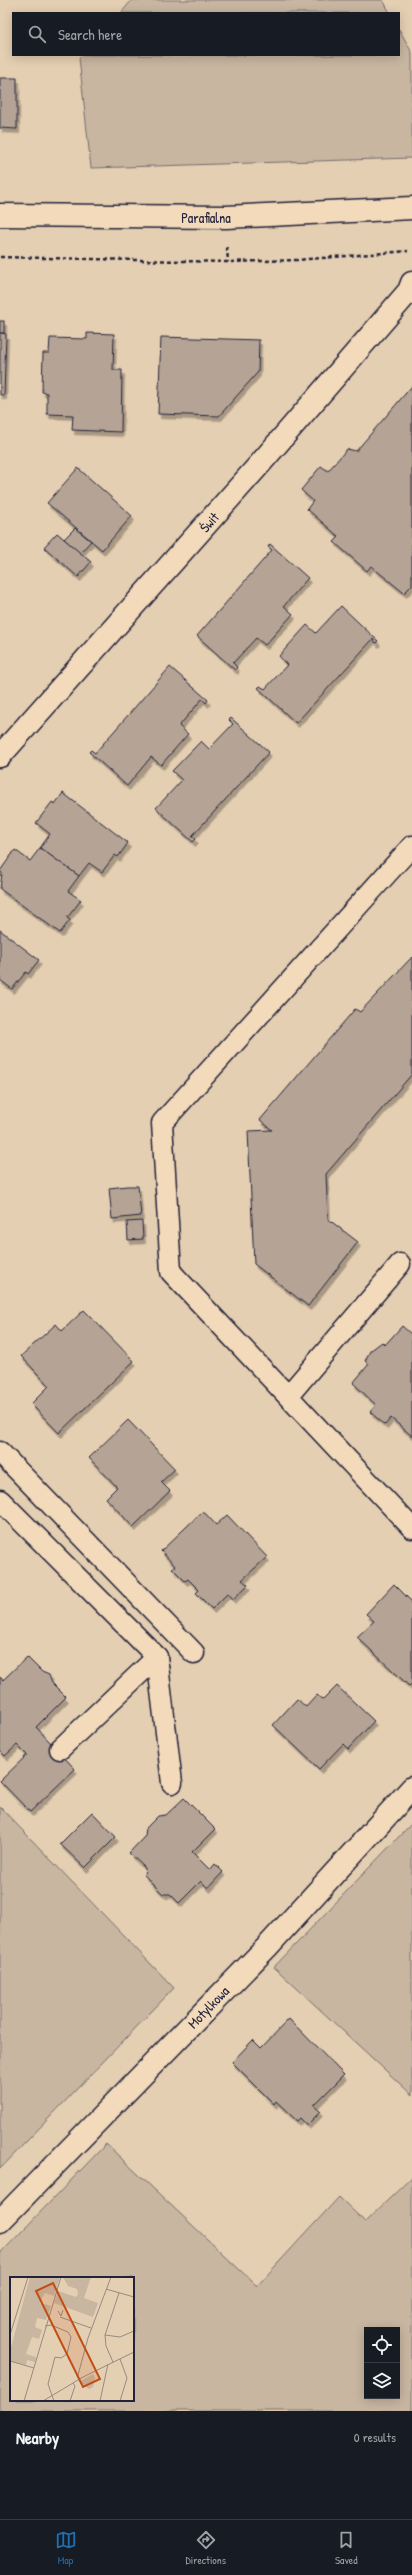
<!DOCTYPE html>
<html lang="en">
<head>
<meta charset="utf-8">
<style>
  body { margin:0; font-family:"Patrick Hand",sans-serif; background:#242831; color:#f1f3f6 }
  .controls { position:absolute; right:12px; bottom:12px; display:grid; overflow:hidden; border-radius:0px; box-shadow:0 2px 10px #0003 }
  .controls button { width:36px; height:36px; display:grid; place-items:center; padding:0; border:0; border-bottom:1px solid #363941; background:#171b24; color:#f1f3f6; font:20px sans-serif }
  .list { margin:0; padding:0; list-style:none }
  h2 { display:flex; justify-content:space-between; align-items:center; height:52px; margin:0; padding:0 16px; font-size:17px }
  h2 small { font-size:13px; font-weight:400; color:#9ea1a6 }
  .icon { flex:none; width:22px; height:22px; fill:none; stroke:currentColor; stroke-width:2; stroke-linecap:round; stroke-linejoin:round }
  .map { position:relative; flex:none; width:412px; height:2411px; overflow:hidden }
  .search { position:absolute; background:#171b24; box-shadow:0 2px 10px #0003; left:12px; right:12px; top:12px; height:44px; display:flex; align-items:center; gap:10px; box-sizing:border-box; padding:0 14px; border-radius:0px; color:#9ea1a6; font-size:15px }
  .sheet { height:108px; background:#171b24 }
  nav { display:flex; justify-content:space-around; align-items:center; box-sizing:border-box; height:56px; border-top:1px solid #363941; background:#171b24; font-size:11px; color:#9ea1a6 }
  nav a { display:grid; justify-items:center; gap:2px }
  nav .on { color:#1f6fb2 }
  .map>svg:first-child { display:block }
</style>
</head>
<body>
<div class="map">
<svg width="412" height="2411" viewBox="0 0 412 2411">
  <defs>
    <filter id="shadow"><feDropShadow dx="2.5" dy="4.5" stdDeviation="0" flood-color="#0004"/></filter>
  </defs>
  <rect width="100%" height="100%" fill="#e5cfb2"/>
  <filter id="ink" filterUnits="userSpaceOnUse"><feTurbulence type="fractalNoise" baseFrequency=".025" numOctaves="2"/><feDisplacementMap in="SourceGraphic" scale="8" xChannelSelector="R" yChannelSelector="G"/><feConvolveMatrix kernelMatrix="1 2 1 2 8 2 1 2 1" color-interpolation-filters="sRGB"/></filter>
  <g filter="url(#ink)">
    <g fill="#c8b6a1" stroke="#756c6e" fill-rule="evenodd">
      <path d="M132,0H383L390,13H121Z"/>
      <path d="M399,29L412,53V158L91,168L79,58L82,55H399Z"/>
      <path d="M0,1807L174,1988L0,2169Z"/>
      <path d="M412,1823V2095L274,1967Z"/>
      <path d="M106,2144L257,2286L339,2197L365,2222L412,2177V2411H0V2254ZM11,2278H133V2400H11ZM367,2330H397V2396H367Z"/>
    </g>
    <g fill="#b5a495" stroke="#22223b" filter="url(#shadow)">
      <path d="M0,78H17V129L0,128Z"/>
      <rect x="0" y="321" width="4" height="12"/>
      <path d="M0,333L6,334L4,395H0Z"/>
      <path d="M87,333L114,334L113,370H122L121,432L72,430L73,415L47,414V393L42,392L43,353H49L50,338L87,339Z"/>
      <path d="M161,337L259,340L258,372L219,416L158,414Z"/>
      <path d="M412,386V585L404,593L371,566L367,571L334,542L339,537L307,509L313,501L301,490L321,466L328,471L347,449L356,451Z"/>
      <path d="M78,468L132,516L102,550L47,503Z"/>
      <path d="M75,528L91,541L80,553L64,539Z"/>
      <path d="M57,533L91,562L78,577L44,547Z"/>
      <path d="M270,544L308,578L284,606L293,614L265,645L256,638L233,663L237,667L235,670L197,636L272,550L268,547Z"/>
      <path d="M341,606L378,641L376,643L373,639L296,723L258,688L260,686L265,689L287,665L279,656L307,625L316,633Z"/>
      <path d="M170,667L208,700L206,703L202,699L179,726L188,734L161,765L151,757L127,786L89,752L91,750L95,753Z"/>
      <path d="M231,718L269,752L192,836L196,839L193,842L156,808L182,780L172,771L201,741L209,749L233,724L229,720Z"/>
      <path d="M63,793L128,843L118,857L115,855L102,872L89,863L79,876L40,848L50,834L36,823L52,802L55,804Z"/>
      <path d="M40,848L79,876L68,891L81,900L67,918L70,920L60,933L0,889L2,873L0,871L15,850L30,861Z"/>
      <path d="M0,930L39,960L28,974L26,972L12,989L0,980Z"/>
      <path d="M412,957V1074L326,1174L328,1219L358,1242L308,1306L254,1264L248,1131L272,1130L260,1120L355,1009L360,1012Z"/>
      <path d="M127,1186H138L141,1216L112,1219L109,1188Z"/>
      <path d="M142,1221L143,1239L128,1240L127,1222Z"/>
      <path d="M84,1310L134,1361L59,1433L31,1404L49,1386L21,1356L56,1324L62,1331Z"/>
      <path d="M402,1326L412,1335V1436L391,1418L385,1425L370,1412L376,1405L353,1383L369,1364L365,1361L370,1351L382,1342L385,1345Z"/>
      <path d="M128,1420L175,1469L161,1482L170,1491L133,1527L106,1498L117,1487L89,1458Z"/>
      <path d="M203,1511L216,1525L227,1515L267,1557L242,1580L248,1585L233,1599L228,1593L212,1609L196,1593L199,1590L188,1579L185,1581L172,1568L175,1566L161,1551Z"/>
      <path d="M394,1584L412,1602V1683L409,1686L357,1637L374,1621L366,1614Z"/>
      <path d="M27,1657L42,1672L49,1675L52,1683L66,1697L36,1727L75,1769L30,1812L0,1781L27,1755L17,1745L5,1756L0,1751V1677L3,1680Z"/>
      <path d="M337,1686L374,1721L348,1749L343,1744L319,1769L273,1725L297,1699L306,1707L317,1695L323,1700Z"/>
      <path d="M184,1798L215,1829L192,1852L210,1870L215,1864L223,1872L208,1888L201,1881L179,1903L170,1894H163L144,1875L145,1868L129,1853L145,1836L146,1828L158,1816L166,1815Z"/>
      <path d="M92,1812L116,1837L85,1868L60,1844Z"/>
      <path d="M289,2019L344,2075L314,2105L321,2111L307,2125L300,2118L297,2121L276,2101L274,2104L232,2062L253,2040L261,2048Z"/>
    </g>
    <g fill="none" stroke-linecap="round" stroke-linejoin="round">
      <defs>
        <g id="lane">
          <path d="M412,846L162,1123L171,1272L412,1528"/>
          <path d="M288,1396L400,1264"/>
          <path d="M0,1452L194,1653"/>
          <path d="M0,1500L157,1657"/>
          <path d="M60,1749L157,1657L172,1783"/>
        </g>
        <g id="street">
          <path d="M0,756L259,465L409,291L412,283"/>
          <path d="M0,2221L267,1947L412,1788"/>
        </g>
        <path id="secondary" d="M0,215L226,217L412,208"/>
      </defs>
      <use href="#lane" stroke="#22223b" stroke-width="23"/>
      <use href="#street" stroke="#22223b" stroke-width="25"/>
      <use href="#secondary" stroke="#22223b" stroke-width="25"/>
      <g stroke="#22223b" stroke-width="2.5" stroke-dasharray="4 3" stroke-linecap="butt">
        <path d="M227,247L228,262"/>
        <path d="M0,257L228,262L297,260L408,251"/>
      </g>
      <use href="#lane" stroke="#f2daba" stroke-width="20"/>
      <use href="#street" stroke="#f2daba" stroke-width="22"/>
      <use href="#secondary" stroke="#f2daba" stroke-width="22"/>
    </g>
  </g>
  <g text-anchor="middle" dominant-baseline="central" stroke-width="4" stroke-linejoin="round" paint-order="stroke">
    <g font-size="14" fill="#22223b" stroke="#f2daba">
      <text x="206" y="217">Parafialna</text>
      <text transform="translate(209 522) rotate(-49)">Świt</text>
      <text transform="translate(208 2007) rotate(-46)">Motylkowa</text>
    </g>
  </g>
  <g transform="translate(10 2277)">
    <rect width="124" height="124" fill="#e5cfb2"/>
    <path d="M20,0H50L44,19L35,16L32,21L30,26L41,29L36,43L27,41L25,50L32,53L29,62L22,60L16,77L26,80L25,85L17,83L16,88L0,84V74ZM53,0H81L74,21L88,26L83,40L44,26L48,14L66,20L68,17L67,12L58,9ZM83,97L85,101L83,110L79,112L69,105Z" fill="#c8b6a1"/>
    <path fill="none" stroke="#978a82" stroke-width="1" d="M96,12L124,20M48,34L51,39L53,33M50,40L81,51M35,49L41,48L58,55L61,60L57,77L51,81L45,80L38,107L44,124M0,58L18,0M95,58L110,60L124,54M110,82L117,101L110,124M0,84L24,91M103,85L96,69L95,58L109,16M69,102L68,98L78,61L101,0M14,124L51,0M33,124L73,100L124,75M60,124L65,109L63,106M90,124L98,87"/>
    <path fill="#c04e15" fill-opacity="0.15" stroke="#c04e15" stroke-width="2" d="M43,6L90,102L73,110L26,14Z"/>
    <rect width="124" height="124" fill="none" stroke="#22223b" stroke-width="2"/>
  </g>
</svg>
<div class="controls">
<button><svg class="icon" aria-label="locate" viewBox="0 0 24 24"><circle cx="12" cy="12" r="6"/><path d="M12 2v4M12 18v4M2 12h4M18 12h4"/></svg></button>
<button><svg class="icon" aria-label="layers" viewBox="0 0 24 24"><path d="M12 4l9 5-9 5-9-5zM3 14l9 5 9-5"/></svg></button>
</div>
<div class="search"><svg class="icon" aria-label="search" viewBox="0 0 24 24"><circle cx="10" cy="10" r="6"/><path d="M15 15l6 6"/></svg>Search here</div>
</div>
<section class="sheet">
<h2>Nearby<small>0 results</small></h2>
<ul class="list">
</ul>
</section>
<nav>
<a class="on"><svg class="icon" aria-label="map" viewBox="0 0 24 24"><path d="M3 6l6-2 6 2 6-2v14l-6 2-6-2-6 2zM9 4v14M15 6v14"/></svg>Map</a>
<a><svg class="icon" aria-label="directions" viewBox="0 0 24 24"><path d="M12 3l9 9-9 9-9-9zM9 14v-3h6M13 9l2 2-2 2"/></svg>Directions</a>
<a><svg class="icon" aria-label="saved" viewBox="0 0 24 24"><path d="M7 4h10v16l-5-4-5 4z"/></svg>Saved</a>
</nav>
</body>
</html>
